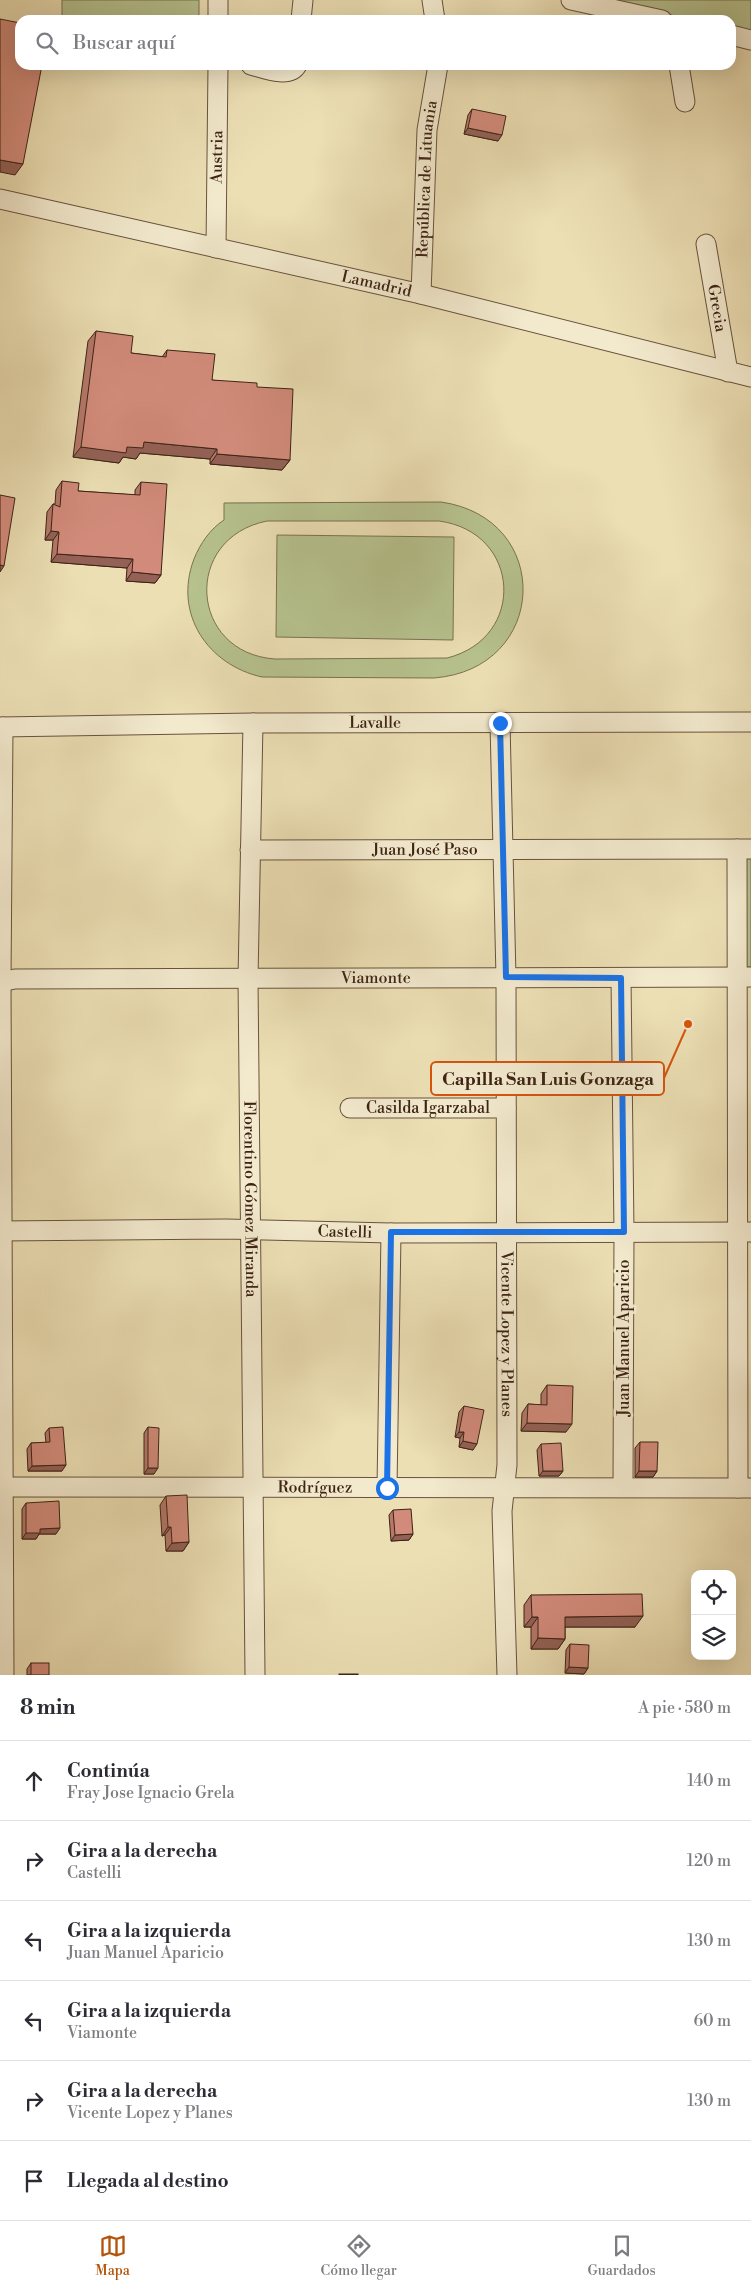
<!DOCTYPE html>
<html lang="es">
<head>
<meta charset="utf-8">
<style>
  body { margin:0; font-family:"Libre Bodoni",serif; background:#f7f7f7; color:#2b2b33 }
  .controls { position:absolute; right:15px; bottom:15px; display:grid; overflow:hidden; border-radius:10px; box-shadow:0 5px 20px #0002 }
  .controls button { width:45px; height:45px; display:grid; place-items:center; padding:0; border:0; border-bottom:1px solid #e1e1e2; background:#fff; color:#2b2b33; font:25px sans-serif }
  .stop { position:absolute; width:15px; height:15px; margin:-11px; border:4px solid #1a73e8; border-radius:50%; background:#fff }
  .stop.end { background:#1a73e8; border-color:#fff; box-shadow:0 1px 5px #0008 }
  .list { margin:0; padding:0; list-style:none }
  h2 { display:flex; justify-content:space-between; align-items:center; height:65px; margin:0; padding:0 20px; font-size:21px }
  h2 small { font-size:16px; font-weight:400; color:#7c7c81 }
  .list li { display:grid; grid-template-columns:32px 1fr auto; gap:15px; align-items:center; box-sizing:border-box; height:80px; padding:0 20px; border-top:1px solid #e1e1e2 }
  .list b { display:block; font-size:19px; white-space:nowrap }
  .list p { margin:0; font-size:16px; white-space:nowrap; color:#7c7c81 }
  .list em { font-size:16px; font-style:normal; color:#7c7c81 }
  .icon { flex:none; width:28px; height:28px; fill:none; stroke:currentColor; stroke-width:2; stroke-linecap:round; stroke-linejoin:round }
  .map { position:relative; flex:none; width:751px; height:1675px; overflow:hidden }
  .search { position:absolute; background:#fff; box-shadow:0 5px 20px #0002; left:15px; right:15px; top:15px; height:55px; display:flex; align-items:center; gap:12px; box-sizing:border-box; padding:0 18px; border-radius:15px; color:#7c7c81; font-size:19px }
  .sheet { height:545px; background:#fff }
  nav { display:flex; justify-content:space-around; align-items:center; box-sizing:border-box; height:70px; border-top:1px solid #e1e1e2; background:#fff; font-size:14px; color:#7c7c81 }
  nav a { display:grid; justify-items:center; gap:2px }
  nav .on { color:#b45309 }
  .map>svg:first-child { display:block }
</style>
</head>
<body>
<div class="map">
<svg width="751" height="1675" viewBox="0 0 751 1675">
  <rect width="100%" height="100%" fill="#ecdfb4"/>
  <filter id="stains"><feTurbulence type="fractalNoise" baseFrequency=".004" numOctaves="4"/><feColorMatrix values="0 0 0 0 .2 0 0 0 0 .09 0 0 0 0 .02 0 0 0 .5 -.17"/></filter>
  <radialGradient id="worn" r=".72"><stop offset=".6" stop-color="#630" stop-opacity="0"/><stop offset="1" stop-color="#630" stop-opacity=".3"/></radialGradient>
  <g fill="#b6c28e" stroke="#7a7252" fill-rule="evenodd">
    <rect x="62" y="0" width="137" height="20"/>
    <path d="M605,0H751V33L731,29V20H693Z"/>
    <path d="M441,502C554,518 549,669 434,678L262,677C208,665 173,614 194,559C200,544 210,529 224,520V503ZM267,521H439C521,532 527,638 447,658L275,659C189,653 182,538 267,521Z"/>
    <path d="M277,535L454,537L453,640L276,637Z"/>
    <rect x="743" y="856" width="8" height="111"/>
  </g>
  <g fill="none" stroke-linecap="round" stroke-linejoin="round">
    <defs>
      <g id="minor">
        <path d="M432,0L435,20"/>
        <path d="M571,0L662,20"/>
        <path d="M218,20V0"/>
        <path d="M301,20L303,0"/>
        <path d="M731,35L751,40"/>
        <path d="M251,65C263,68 289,79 297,65"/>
        <path d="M679,65L685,102"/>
        <path id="s1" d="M0,199L421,294L751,377"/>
        <path id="s2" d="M706,244L728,372"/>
        <path id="s3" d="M216,248L218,65"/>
        <path id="s4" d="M421,294L427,130L438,65"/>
        <path id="s5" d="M253,723L248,979L255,1675"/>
        <path id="s6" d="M500,723L506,977L507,1465L502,1511L507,1675"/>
        <path id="s7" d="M0,727L253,723L751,722"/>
        <path d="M3,727L1,982L4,1675"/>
        <path d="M737,849L738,1488"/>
        <path id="s8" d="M250,850L751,849"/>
        <path d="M621,978L624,1232L623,1487"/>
        <path id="s9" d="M0,982L15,979L751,977"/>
        <path id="s10" d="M350,1108H506"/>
        <path id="s11" d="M0,1231L226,1229L391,1233L751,1232"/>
        <path id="s12" d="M0,1487L751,1488"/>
        <path d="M387,1488L391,1233"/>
      </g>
    </defs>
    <use href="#minor" stroke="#69523e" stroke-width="21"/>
    <use href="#minor" stroke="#f3eace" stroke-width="19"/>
  </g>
  <g fill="#b5786a" stroke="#3d2316">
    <path d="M472,109L498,141L464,134L468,115Z"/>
    <path d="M96,331L131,353L162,357L167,350L212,380L257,387L290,460L282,470L210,464V459L140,453L136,459L123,457L119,463L73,457L88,341Z"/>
    <path d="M62,481L78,491L135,495V490L141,482L161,575L155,583L126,581L127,568L51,562L53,540H45L47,512L53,504H55L56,490Z"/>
    <path d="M547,1385L566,1432L521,1431L522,1413L528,1404L541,1405V1394Z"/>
    <path d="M464,1406L473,1450L459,1447L460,1438L455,1437L459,1412Z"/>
    <path d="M148,1427L154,1474H144V1433Z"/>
    <path d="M49,1428L62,1471H28L27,1449L31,1443H46L45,1433Z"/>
    <path d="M640,1442L657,1471L653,1477H635V1448Z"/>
    <path d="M541,1444L563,1471L559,1476H539L537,1450Z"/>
    <path d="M166,1496L189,1542L183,1551H166L165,1535L162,1536L160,1505Z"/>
    <path d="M26,1503L56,1534H39L36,1539H22V1509Z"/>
    <path d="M393,1510L413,1534L409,1540L391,1541L389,1515Z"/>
    <path d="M531,1595L635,1627H565V1639L558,1649H531V1627H524V1605Z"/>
    <path d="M570,1644L588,1668L584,1674L565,1673L566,1650Z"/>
    <path d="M31,1663L49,1675H27V1669Z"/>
  </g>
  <g fill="#936156" stroke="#3d2316">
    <path d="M468,128L502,135L498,141L464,134Z"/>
    <path d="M0,160L23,164L15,175L0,172Z"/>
    <path d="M144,442L217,449L210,459L140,453L136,459L123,457L119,463L73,457L81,447H127Z"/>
    <path d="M217,454L290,460L282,470L210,464Z"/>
    <path d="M51,531L59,532L53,540H45Z"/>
    <path d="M57,554L133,559L127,568L51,562Z"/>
    <path d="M0,565L4,566L0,572Z"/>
    <path d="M132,572L161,575L155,583L126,581Z"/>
    <path d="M527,1423L572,1424L566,1432L521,1431Z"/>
    <path d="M459,1432H464L460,1438L455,1437Z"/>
    <path d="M463,1441L477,1444L473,1450L459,1447Z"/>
    <path d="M66,1465L62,1471H28L32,1466Z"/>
    <path d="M148,1468H158L154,1474H144Z"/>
    <path d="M543,1471H563L559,1476H539Z"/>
    <path d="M639,1471H657L653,1477H635Z"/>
    <path d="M168,1527H171L165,1535L162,1536Z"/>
    <path d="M60,1528L56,1534H39L36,1539H22L26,1533L40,1529Z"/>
    <path d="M413,1534L409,1540L391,1541L395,1535Z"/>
    <path d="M189,1542L183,1551H166L172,1543Z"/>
    <path d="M643,1616L635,1627H558L565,1617Z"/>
    <path d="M532,1617H538L531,1627H524Z"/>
    <path d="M538,1638L565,1639L558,1649H531Z"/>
    <path d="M569,1667L588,1668L584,1674L565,1673Z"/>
  </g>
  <g fill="#d28b7b" stroke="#3d2316">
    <path d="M0,19L20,23V65H42L23,164L0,160Z"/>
    <path d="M472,109L506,116L502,135L468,128Z"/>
    <path d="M96,331L133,336L131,353L166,357L167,350L215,354L212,380L257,383V387L293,389L290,460L217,454V449L144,442L143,448L127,447L126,453L81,447Z"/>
    <path d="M62,481L79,483L78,491L140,495L141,482L167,484L161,575L132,572L133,559L57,554L59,532L51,531L53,504L60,507Z"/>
    <path d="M0,495L15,498L4,566L0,565Z"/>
    <path d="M547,1385L573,1386L572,1424L527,1423L528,1404L547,1405Z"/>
    <path d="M464,1406L484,1410L477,1444L463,1441L464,1432H459Z"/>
    <path d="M63,1427L66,1465L32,1466L31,1443L50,1442L49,1428Z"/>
    <path d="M148,1427L159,1428L158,1468H148Z"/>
    <path d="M640,1442H658L657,1471H639Z"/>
    <path d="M561,1443L563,1471H543L541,1444Z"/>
    <path d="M187,1495L189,1542L172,1543L171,1527H168L166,1496Z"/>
    <path d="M59,1501L60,1528L40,1529V1533H26V1503Z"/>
    <path d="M411,1509L413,1534L395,1535L393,1510Z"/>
    <path d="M642,1594L643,1616L565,1617V1639L538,1638V1617H532L531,1595Z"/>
    <path d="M570,1644L589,1645L588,1668L569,1667Z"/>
    <rect x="31" y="1663" width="18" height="12"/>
    <rect x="339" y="1674" width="19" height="1"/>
  </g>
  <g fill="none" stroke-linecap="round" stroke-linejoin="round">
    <path stroke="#1a73e8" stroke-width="6" d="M387,1488L391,1232H624L621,978L506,977L500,723"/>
  </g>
  <g text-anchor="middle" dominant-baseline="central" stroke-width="5" stroke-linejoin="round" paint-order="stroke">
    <g font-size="16" fill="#3d2316" stroke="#f3eace">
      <text stroke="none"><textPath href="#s3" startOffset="91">Austria</textPath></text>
      <text stroke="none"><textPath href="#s4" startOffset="115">República de Lituania</textPath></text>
      <text stroke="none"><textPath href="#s1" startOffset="386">Lamadrid</textPath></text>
      <text stroke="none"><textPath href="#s2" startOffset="65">Grecia</textPath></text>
      <text stroke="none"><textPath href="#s7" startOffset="375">Lavalle</textPath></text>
      <text stroke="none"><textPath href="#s8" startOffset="175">Juan José Paso</textPath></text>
      <text stroke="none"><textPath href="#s9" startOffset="376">Viamonte</textPath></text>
      <text stroke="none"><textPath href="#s10" startOffset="78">Casilda Igarzabal</textPath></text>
      <text stroke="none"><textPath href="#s5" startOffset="476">Florentino Gómez Miranda</textPath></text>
      <text stroke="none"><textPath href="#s11" startOffset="345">Castelli</textPath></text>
      <text stroke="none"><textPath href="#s6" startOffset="611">Vicente Lopez y Planes</textPath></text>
      <text transform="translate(624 1338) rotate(-90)">Juan Manuel Aparicio</text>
      <text stroke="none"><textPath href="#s12" startOffset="315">Rodríguez</textPath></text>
    </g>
  </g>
  <path fill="none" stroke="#d7540d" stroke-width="2" d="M688 1024L664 1078"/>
  <circle fill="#d7540d" stroke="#f3eace" stroke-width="2" cx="688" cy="1024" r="5"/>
  <rect fill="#f3eace" stroke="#d7540d" stroke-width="2" x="431" y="1062" width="233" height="33" rx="5"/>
  <g font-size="18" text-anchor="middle" font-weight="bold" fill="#3d2316">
    <text x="548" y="1085">Capilla San Luis Gonzaga</text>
  </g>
  <rect width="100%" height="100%" filter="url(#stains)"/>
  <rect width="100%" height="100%" fill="url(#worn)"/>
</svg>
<div class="controls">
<button><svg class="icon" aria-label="locate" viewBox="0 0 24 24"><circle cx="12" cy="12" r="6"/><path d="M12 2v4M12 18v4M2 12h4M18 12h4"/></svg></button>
<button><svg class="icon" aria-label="layers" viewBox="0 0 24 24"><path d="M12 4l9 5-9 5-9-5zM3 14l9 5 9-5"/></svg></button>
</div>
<div class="stop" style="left:387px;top:1488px"></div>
<div class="stop end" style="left:500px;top:723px"></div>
<div class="search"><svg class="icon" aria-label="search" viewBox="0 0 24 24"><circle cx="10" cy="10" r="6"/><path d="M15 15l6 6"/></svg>Buscar aquí</div>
</div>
<section class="sheet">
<h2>8 min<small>A pie · 580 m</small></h2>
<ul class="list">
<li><svg class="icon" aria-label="ahead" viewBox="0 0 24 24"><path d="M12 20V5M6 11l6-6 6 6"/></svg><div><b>Continúa</b><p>Fray Jose Ignacio Grela</p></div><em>140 m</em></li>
<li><svg class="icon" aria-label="right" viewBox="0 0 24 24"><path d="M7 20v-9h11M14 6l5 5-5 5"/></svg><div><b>Gira a la derecha</b><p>Castelli</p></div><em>120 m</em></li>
<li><svg class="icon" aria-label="left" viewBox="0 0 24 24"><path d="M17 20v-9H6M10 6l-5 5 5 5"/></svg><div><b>Gira a la izquierda</b><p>Juan Manuel Aparicio</p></div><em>130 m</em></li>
<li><svg class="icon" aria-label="left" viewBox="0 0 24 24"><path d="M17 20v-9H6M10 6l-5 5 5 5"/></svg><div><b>Gira a la izquierda</b><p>Viamonte</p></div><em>60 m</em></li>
<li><svg class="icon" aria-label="right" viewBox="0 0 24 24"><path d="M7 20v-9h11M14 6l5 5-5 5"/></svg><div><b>Gira a la derecha</b><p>Vicente Lopez y Planes</p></div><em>130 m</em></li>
<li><svg class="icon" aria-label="arrive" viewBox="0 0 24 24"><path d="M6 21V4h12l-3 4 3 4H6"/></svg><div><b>Llegada al destino</b></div></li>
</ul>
</section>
<nav>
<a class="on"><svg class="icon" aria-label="map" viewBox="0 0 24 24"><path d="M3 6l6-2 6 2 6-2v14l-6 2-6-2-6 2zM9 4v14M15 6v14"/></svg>Mapa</a>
<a><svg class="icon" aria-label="directions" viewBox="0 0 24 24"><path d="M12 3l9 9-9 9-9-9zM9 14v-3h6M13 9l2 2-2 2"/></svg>Cómo llegar</a>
<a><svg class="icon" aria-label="saved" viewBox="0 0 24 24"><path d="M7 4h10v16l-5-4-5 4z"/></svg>Guardados</a>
</nav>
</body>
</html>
